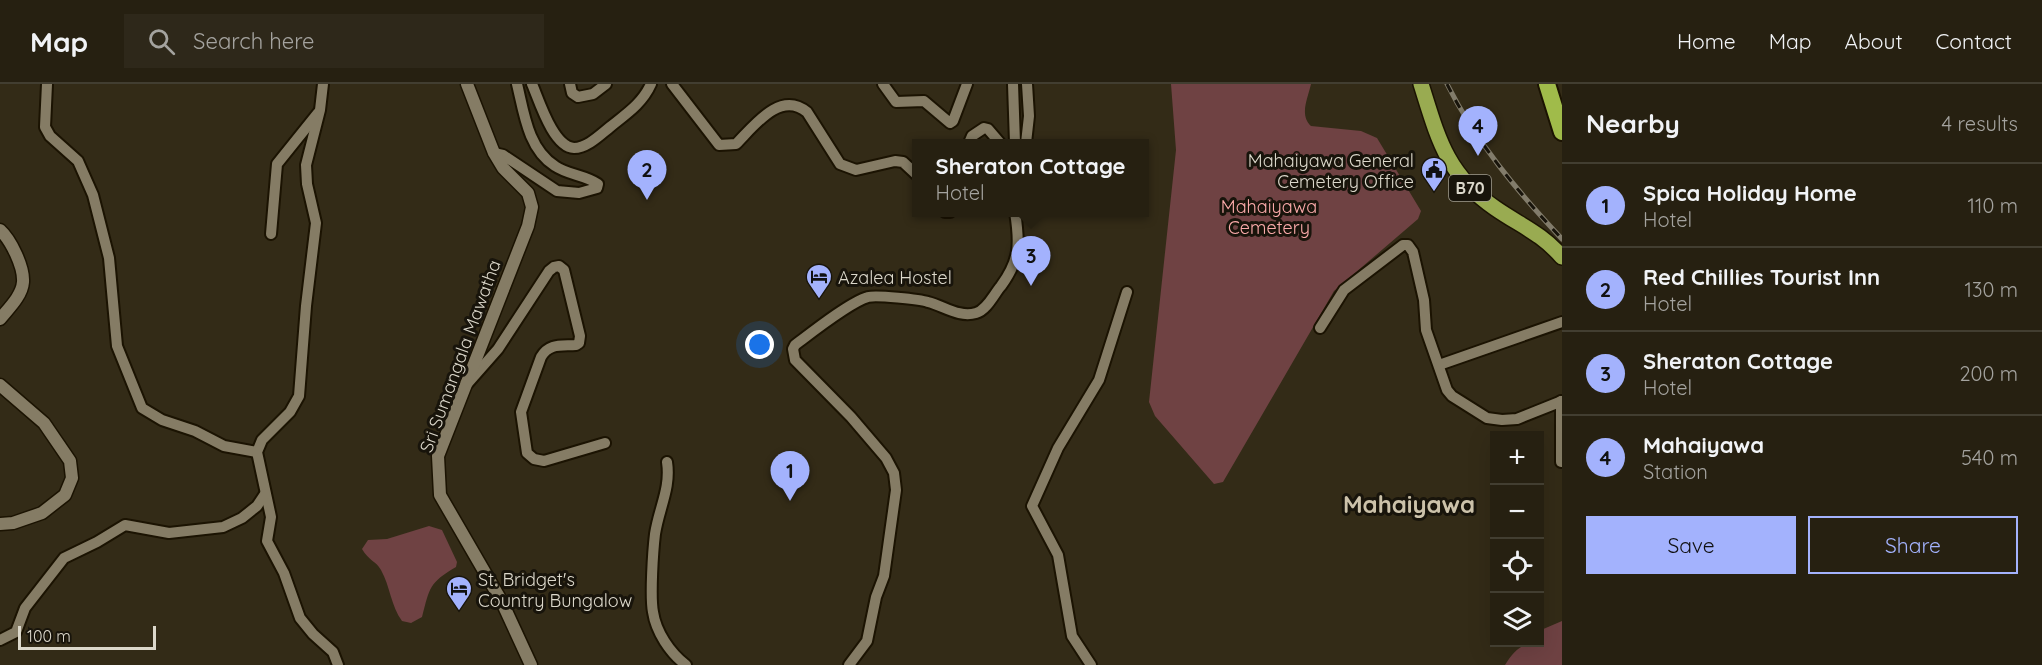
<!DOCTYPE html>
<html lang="en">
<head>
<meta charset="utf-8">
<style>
  body { margin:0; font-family:Quicksand,sans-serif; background:#2e281a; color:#f1f3f6 }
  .controls { position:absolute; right:18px; bottom:18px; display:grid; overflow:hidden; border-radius:0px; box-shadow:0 6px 24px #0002 }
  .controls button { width:54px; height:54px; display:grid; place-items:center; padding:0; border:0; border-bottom:2px solid #423e31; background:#262011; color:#f1f3f6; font:30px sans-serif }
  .scale { position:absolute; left:18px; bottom:15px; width:138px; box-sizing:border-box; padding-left:6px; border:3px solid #dcd8cb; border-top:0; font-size:16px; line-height:21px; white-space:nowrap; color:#dcd8cb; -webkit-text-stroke:4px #18140b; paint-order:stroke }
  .you { position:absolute; left:760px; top:261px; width:21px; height:21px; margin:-15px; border:4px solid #fff; border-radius:50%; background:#1a73e8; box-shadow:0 0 0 9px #1a73e833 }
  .badge { display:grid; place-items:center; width:39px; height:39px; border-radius:50%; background:#a3b2fd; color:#111; font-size:20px; font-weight:700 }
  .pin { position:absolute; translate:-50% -50px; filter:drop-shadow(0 2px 3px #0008) }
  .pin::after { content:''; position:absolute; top:32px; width:21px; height:18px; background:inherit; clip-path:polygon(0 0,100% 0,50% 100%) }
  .popup { position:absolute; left:912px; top:55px; width:237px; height:78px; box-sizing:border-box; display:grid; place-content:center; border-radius:0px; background:#262011; filter:drop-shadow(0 2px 4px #0005); font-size:20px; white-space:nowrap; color:#a4a39f }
  .popup b { font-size:22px; color:#f1f3f6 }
  .popup::after { content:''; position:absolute; left:50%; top:100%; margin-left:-12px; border:12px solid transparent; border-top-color:#262011 }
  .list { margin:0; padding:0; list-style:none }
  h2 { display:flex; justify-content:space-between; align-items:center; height:78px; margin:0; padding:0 24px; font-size:26px }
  h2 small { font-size:20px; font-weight:400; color:#a4a39f }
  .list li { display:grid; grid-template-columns:39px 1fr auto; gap:18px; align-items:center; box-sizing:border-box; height:84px; padding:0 24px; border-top:2px solid #423e31 }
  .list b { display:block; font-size:22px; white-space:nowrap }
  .list p { margin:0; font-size:20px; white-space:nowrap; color:#a4a39f }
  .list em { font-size:20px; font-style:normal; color:#a4a39f }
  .actions { display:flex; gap:12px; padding:18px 24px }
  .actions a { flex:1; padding:14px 0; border:2px solid #a3b2fd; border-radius:0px; text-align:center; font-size:21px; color:#a3b2fd }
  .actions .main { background:#a3b2fd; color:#111 }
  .icon { flex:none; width:33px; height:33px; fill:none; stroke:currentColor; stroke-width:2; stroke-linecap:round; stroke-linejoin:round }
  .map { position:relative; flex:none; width:1562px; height:581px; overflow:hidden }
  header { display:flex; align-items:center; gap:36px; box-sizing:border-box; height:84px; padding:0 30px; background:#262011; border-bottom:2px solid #423e31 }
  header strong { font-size:28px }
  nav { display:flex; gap:33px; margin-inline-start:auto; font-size:21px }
  .search { width:420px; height:54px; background:#2e281a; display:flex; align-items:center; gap:15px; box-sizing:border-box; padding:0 21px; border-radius:0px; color:#a4a39f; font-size:22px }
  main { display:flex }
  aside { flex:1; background:#262011 }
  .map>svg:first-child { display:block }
</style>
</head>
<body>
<header>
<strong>Map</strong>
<div class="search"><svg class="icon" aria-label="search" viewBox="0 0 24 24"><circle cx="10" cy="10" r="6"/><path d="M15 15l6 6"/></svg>Search here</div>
<nav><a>Home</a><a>Map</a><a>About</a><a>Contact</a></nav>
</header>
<main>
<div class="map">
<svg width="1562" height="581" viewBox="0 0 1562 581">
  <rect width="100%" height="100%" fill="#332b17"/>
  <g fill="#6f4243">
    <path d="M1171,0H1311C1308,14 1299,31 1311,42L1361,47L1377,54L1421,127L1418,135L1334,207L1223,398L1214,400L1155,332L1149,318L1176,66Z"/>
    <path d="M429,442L442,446L457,478L456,483C429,499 430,503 422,533L411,539L402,537C391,522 390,502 381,486C376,477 369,477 362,465L368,456L387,455Z"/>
    <path d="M1562,537V581H1505C1514,566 1523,558 1540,558V548L1541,546Z"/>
  </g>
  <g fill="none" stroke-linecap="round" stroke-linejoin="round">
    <defs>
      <g id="minor">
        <path d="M47,0L45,43L50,52L78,77L93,111L109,174L117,262L142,324L162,336L195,347L224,362L257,368"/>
        <path d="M323,0L320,26L306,81L307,100L316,139L306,222L299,312L290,328L262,356L257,368L271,433L267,457L284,489L300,534L313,550L333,568L338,581"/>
        <path d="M532,0C539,16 553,63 574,64C587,64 600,51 610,43C626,30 642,20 651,0"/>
        <path d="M570,0L572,9L578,13L593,10L606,0"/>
        <path d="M672,0L719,61L736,60C754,42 780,6 807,28L840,80L856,86L895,77L903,78L917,91"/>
        <path d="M883,0L896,18L924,17L950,39L953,37L967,0"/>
        <path d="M1013,0L1015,59"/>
        <path d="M969,59L972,52L984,44L988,45L1000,59"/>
        <path d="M1026,59L1029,32L1027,0"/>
        <path d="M494,69L503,71L557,107L579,109L597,104L598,100C585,91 568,91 555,82C528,65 524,29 517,0"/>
        <path d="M945,128H950"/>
        <path d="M271,150L277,80L318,29"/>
        <path d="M1320,244L1344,206L1403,161H1408L1413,168L1424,216L1426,246L1447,306L1452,312L1487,334L1502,336L1517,335L1562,317"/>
        <path d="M1439,281L1562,238"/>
        <path d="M468,299L498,265L549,187L554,183L559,182L564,186L580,252L579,259L576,261C561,262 549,259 541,273L521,328L527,369L534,375L544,377L605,359"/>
        <path d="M1561,317V378"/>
        <path d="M667,378C671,404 659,424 655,450C653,467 650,512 653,528C656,548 670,569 686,581"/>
        <path d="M0,556L16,548L25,524L64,474L97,458L125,441L169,449L223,443L242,434L257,422L265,410"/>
        <path d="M849,581L867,557L876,513L884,492L896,406L894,389L886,374L851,333L795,276L793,265L795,261C811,249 850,218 868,213C876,211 919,215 928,218C944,222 959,234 976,229C987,226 994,210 1001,202C1020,176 1020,160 1015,128"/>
        <path d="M1091,581L1072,552L1058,471L1032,422L1058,364L1099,296L1127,208"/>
      </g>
      <g id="tertiary">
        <path d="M467,0L494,69L503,84L528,109L532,123L528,142L438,372L440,411L502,518L531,581"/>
        <path d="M0,146C11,156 24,183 23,198C22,212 8,225 0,235"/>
        <path d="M0,301L44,339L70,377L72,394L65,411L42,429L13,439L0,440"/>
      </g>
      <path id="primary" d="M1421,0C1438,54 1446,90 1495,124C1521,142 1541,149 1562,173"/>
      <path id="trunk" d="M1547,0L1562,48"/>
    </defs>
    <use href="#minor" stroke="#1b1302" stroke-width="14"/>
    <use href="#tertiary" stroke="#1b1302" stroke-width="15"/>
    <use href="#primary" stroke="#1b1302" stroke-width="18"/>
    <use href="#trunk" stroke="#1b1302" stroke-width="20"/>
    <use href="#minor" stroke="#857c65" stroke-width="10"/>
    <use href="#tertiary" stroke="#857c65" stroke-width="12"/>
    <use href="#primary" stroke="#99ab51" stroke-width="15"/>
    <use href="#trunk" stroke="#a0bb4a" stroke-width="16"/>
    <defs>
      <path id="rail" d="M1447,0C1476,58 1518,108 1562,155"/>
    </defs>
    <use href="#rail" stroke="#827c6b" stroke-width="5"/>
    <use href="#rail" stroke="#18140b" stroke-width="3" stroke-dasharray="9" stroke-linecap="butt"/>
  </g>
  <defs>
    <symbol id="civic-pin" viewBox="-11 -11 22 30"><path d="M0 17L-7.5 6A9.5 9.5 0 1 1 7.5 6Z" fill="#a3b2fd" stroke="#18140b"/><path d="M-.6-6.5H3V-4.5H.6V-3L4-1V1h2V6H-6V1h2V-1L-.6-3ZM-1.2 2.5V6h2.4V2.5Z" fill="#111"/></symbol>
    <symbol id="hotel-pin" viewBox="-11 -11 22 30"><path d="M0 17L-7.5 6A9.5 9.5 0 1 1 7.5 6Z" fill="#a3b2fd" stroke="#18140b"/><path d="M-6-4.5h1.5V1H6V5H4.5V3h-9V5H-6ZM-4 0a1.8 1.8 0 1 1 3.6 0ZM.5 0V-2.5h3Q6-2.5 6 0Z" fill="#111"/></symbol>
  </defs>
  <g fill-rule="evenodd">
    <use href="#civic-pin" x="1419" y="71" width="30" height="40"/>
    <use href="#hotel-pin" x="804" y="178" width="30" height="40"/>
    <use href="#hotel-pin" x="444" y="490" width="30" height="40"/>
  </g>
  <g text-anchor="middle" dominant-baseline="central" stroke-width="6" stroke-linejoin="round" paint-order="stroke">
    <rect fill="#18140b" stroke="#a19d91" stroke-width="1.5" x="1449" y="91" width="42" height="26" rx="4.5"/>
    <g font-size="16" font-weight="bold" fill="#dcd8cb">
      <text x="1470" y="104">B70</text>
    </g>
    <g font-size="18" fill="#dcd8cb" stroke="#18140b" text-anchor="start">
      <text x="1414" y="76" text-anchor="end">Mahaiyawa General<tspan x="1414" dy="21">Cemetery Office</tspan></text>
      <text x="838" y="193">Azalea Hostel</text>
      <text x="478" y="495">St. Bridget's<tspan x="478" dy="21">Country Bungalow</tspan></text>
    </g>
    <g font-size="18" fill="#fcabab" stroke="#18140b">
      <text x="1269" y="122">Mahaiyawa<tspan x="1269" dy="21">Cemetery</tspan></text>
    </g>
    <g font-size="18" fill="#dcd8cb" stroke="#18140b">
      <text transform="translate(460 272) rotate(-70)">Sri Sumangala Mawatha</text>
    </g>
    <g font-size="24" font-weight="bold" fill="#ccc2aa" stroke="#18140b">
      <text x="1409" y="420">Mahaiyawa</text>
    </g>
  </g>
</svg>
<div class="controls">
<button>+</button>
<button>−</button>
<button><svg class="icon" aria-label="locate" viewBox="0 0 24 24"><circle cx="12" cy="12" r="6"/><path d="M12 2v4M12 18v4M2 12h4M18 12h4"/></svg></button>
<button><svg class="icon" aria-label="layers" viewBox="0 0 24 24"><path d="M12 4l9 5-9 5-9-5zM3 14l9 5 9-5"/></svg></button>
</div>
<div class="scale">100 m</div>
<div class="you"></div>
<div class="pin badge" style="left:790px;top:417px">1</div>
<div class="pin badge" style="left:647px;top:116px">2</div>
<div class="pin badge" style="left:1031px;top:202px">3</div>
<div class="popup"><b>Sheraton Cottage</b>Hotel</div>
<div class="pin badge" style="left:1478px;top:72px">4</div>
</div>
<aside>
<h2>Nearby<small>4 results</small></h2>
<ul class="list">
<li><span class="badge">1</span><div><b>Spica Holiday Home</b><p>Hotel</p></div><em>110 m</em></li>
<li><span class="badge">2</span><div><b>Red Chillies Tourist Inn</b><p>Hotel</p></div><em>130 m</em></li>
<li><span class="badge">3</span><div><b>Sheraton Cottage</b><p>Hotel</p></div><em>200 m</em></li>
<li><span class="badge">4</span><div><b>Mahaiyawa</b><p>Station</p></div><em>540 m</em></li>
</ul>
<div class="actions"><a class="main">Save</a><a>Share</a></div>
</aside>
</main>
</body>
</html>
